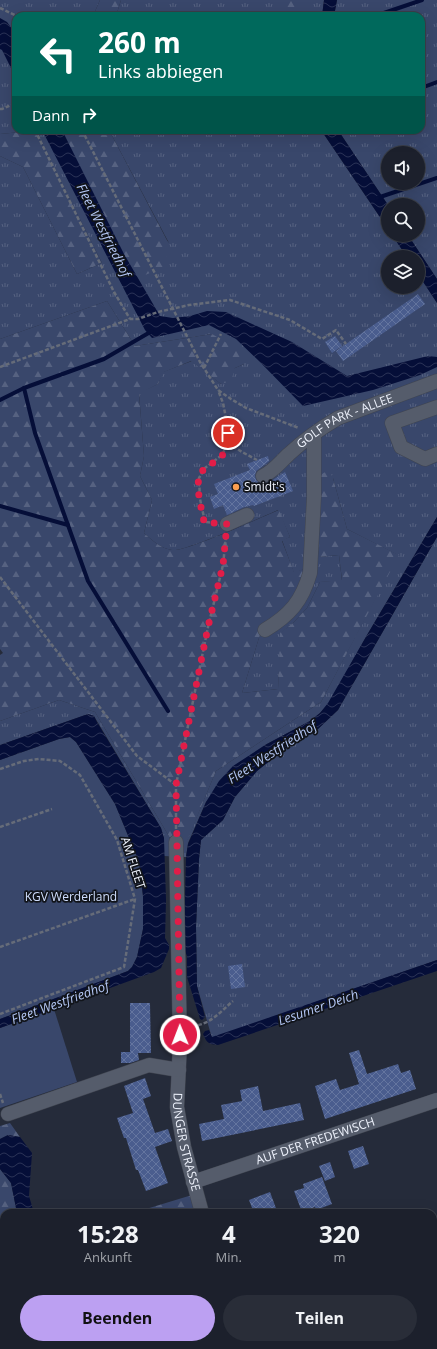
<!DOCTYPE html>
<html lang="de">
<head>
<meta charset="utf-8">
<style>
  :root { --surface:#1c202c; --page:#292d38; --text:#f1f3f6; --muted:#a0a3a9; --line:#3a3e48; --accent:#bca0f2 }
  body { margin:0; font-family:"Open Sans",sans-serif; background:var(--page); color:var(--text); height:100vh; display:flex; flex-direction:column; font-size:15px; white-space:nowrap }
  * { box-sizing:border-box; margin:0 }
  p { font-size:13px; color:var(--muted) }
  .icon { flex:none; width:22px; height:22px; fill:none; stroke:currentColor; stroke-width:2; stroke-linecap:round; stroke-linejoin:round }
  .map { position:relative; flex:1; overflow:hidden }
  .side { position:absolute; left:0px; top:1209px; width:437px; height:140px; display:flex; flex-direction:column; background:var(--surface); border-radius:12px 12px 0 0; box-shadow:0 4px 16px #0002,0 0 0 1px var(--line) }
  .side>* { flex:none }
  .banner { position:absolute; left:12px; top:12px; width:413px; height:122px; border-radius:12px; box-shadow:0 4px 16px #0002,0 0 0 1px var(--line); background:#00695c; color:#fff; overflow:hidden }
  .buttons { position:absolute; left:381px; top:146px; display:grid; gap:8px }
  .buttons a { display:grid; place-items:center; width:44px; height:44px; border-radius:50%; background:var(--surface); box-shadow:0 4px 16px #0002,0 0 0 1px var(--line); font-size:20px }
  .pin { position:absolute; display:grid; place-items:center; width:34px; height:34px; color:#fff; margin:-17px; border:2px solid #fff; border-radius:50%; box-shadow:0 1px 4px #0007 }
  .me { position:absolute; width:44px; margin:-22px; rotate:359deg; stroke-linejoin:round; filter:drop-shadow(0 0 3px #0008) }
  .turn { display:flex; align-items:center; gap:14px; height:84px; padding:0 20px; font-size:18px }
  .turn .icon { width:52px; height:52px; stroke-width:2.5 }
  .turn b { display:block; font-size:28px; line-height:34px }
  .then { display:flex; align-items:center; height:38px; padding:0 20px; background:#0003; gap:8px; font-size:15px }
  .eta { display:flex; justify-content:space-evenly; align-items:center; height:68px; text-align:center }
  .eta b { font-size:24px; font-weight:700; line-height:28px }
  .cta { display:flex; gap:8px; margin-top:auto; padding:8px 20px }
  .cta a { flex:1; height:46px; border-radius:24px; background:var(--accent); color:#111; font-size:16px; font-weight:700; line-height:46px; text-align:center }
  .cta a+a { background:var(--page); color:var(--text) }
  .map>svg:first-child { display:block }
  .grass { fill:url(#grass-tufts); fill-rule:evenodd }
  .forest { fill:url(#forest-firs) }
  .green { fill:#39476b }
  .water { fill:url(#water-waves) }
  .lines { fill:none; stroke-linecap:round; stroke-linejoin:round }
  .stream { stroke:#050e38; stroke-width:4 }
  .building { fill:url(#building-cross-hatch) }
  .minor-casing { stroke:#404550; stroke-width:15 }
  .path { stroke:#666c79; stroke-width:2.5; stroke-dasharray:4 2; stroke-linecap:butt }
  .minor { stroke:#555c6b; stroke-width:14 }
  .route { stroke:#e11d48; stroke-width:7; stroke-dasharray:0 12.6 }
  .poi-dot { fill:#fb9e50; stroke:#11141a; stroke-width:1.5 }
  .labels { text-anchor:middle; stroke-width:3.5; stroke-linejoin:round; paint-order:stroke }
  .street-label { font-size:12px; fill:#eef2fc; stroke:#11141a }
  .poi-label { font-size:12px; fill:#eef2fc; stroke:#11141a; text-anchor:start }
  .park-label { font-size:12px; fill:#d0defd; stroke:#11141a }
  .water-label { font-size:13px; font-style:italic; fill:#b3c6f4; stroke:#11141a }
</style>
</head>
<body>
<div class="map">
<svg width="437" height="1349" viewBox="0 0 437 1349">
  <defs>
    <pattern id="grass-tufts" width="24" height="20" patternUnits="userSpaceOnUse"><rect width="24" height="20" fill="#39476b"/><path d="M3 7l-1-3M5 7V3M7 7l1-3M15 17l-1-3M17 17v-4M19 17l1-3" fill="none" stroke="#566281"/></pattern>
    <pattern id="forest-firs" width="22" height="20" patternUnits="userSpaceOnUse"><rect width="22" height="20" fill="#39476b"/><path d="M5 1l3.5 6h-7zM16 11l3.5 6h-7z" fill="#566281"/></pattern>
    <pattern id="water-waves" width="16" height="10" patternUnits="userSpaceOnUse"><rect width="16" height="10" fill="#050e38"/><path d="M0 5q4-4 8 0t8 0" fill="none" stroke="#2a3256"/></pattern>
    <pattern id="building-cross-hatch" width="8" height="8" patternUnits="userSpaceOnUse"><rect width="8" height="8" fill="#4a5d8e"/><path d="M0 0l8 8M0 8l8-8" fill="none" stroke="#64759f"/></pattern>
  </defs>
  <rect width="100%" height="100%" fill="#252b3a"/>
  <g class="grass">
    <polygon points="0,0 100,0 93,16 16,16 16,110 14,111 16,116 16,130 21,130 21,132 0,134"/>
    <polygon points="121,0 276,0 276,16 116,16"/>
    <polygon points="301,0 324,0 322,16 301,16"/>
    <path d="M337 0H437V279L408 235H418V205H388L338 130H421V16H334ZM388 153H418V183H388Z"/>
    <path d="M35 130H59L169 243 109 130H321L388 229V235H392L407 257H388V287H418V274L437 303V517L367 635 329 703 320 713 310 721 265 745 206 802 188 843 186 857 164 856V838L161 828 94 716 88 714 0 745V721L59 700 95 712 170 838 187 840 216 771 321 702 398 555 347 529 333 478 319 557 339 555 342 581 320 582 307 608 293 623 281 633 278 689 242 693 262 628 304 569 294 573 282 540 290 537 278 510C262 517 184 552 172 550 160 548 153 541 144 533L152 500 140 476 144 456 139 393 158 384 163 372 192 361 221 384 235 368 244 364 212 334 135 346 107 301 0 339V156L23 167 77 274 102 263Z"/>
    <polygon points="437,537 437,960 212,1038 197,986 196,927 199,859 201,840 223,820 235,797 257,771 287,747 318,729 338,710"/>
  </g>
  <g class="forest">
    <polygon points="100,0 121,0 116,16 93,16"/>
    <rect x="276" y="0" width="25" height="16"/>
    <polygon points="21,130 35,130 102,263 77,274 23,167 0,156 0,134 21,132"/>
    <polygon points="59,130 109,130 169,244 164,267 131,281"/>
    <path d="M107 301 135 346 212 334 247 355 244 364 235 368 231 381 221 384 191 361 164 372 158 384 139 394 144 456 140 476 152 500 144 533C153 541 160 548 172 550 185 552 262 517 279 510L290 537 282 541 294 572 304 569 303 579 288 605 262 628 242 693 278 689 280 633 293 623 307 608 320 582 342 580 339 555 319 557 320 475 329 470 333 478 347 529 399 555 321 702 216 771 187 841 170 838 95 712 59 700 0 721V655L3 653 0 649V339Z"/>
    <polygon points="10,1123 20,1137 8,1135 0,1139 0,1126"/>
    <polygon points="0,1169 11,1183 17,1213 4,1213 4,1308 0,1309"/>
    <polygon points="192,1195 198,1213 133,1213"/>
    <polygon points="0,1340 4,1340 4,1345 25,1345 27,1349 0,1349"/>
    <polygon points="102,1345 237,1345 238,1349 103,1349"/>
  </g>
  <g class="green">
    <polygon points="70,737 76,742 115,804 139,862 143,896 143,929 137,957 132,967 128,971 0,1019 0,760 59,739"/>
    <polygon points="54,1009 77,1082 0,1108 0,1028"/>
  </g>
  <g class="water">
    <polygon points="324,0 337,0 334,16 322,16"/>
    <polygon points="0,18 7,22 16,34 16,78 2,50 0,49"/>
    <polygon points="42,130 62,130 124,254 160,316 173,318 190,316 207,311 226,312 292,342 347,376 428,356 437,357 437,367 420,375 373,390 303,406 259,361 236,339 209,325 152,338 145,330"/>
    <polygon points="321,130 338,130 388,205 388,229"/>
    <polygon points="392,235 408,235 437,279 437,303 418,274 418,257 407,257"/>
    <polygon points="437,517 437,537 338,710 318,729 287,747 257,771 235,797 223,820 201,840 199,859 196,927 197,986 205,1017 202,1020 200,1019 187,977 187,956 185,951 184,939 186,857 188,844 206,802 219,781 233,766 265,745 310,721 320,713 328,703 367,635"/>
    <polygon points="88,714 94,716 97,722 161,828 164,838 166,900 165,938 169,945 169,949 161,968 154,972 0,1028 0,1019 128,971 132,967 137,957 143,929 143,896 139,862 115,804 76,742 70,737 59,739 0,760 0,745"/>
    <path d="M437 960V971L218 1045C208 1044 207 1043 203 1034L205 1031 209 1030 212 1037Z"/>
    <polygon points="8,1135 20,1137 32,1153 29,1196 34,1213 17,1213 11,1183 0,1169 0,1139"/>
    <polygon points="4,1308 4,1340 0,1340 0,1309"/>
    <polygon points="25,1345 102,1345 103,1349 27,1349"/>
  </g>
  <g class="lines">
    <g class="stream">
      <polyline points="375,16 422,0"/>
      <polyline points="421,88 437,82"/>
      <polyline points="377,198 437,178"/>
      <polyline points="152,331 104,359 24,388 35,433 88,581 168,711"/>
      <polyline points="0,400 24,388"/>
      <polyline points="0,506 68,525"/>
    </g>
  </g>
  <g class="building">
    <polygon points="418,294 425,304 343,361 336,351"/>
    <polygon points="335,336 342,346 332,353 325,342"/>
    <polygon points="268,456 269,461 256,471 255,476 256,480 259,483 267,484 285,472 293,491 254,506 253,505 244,507 227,515 223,505 214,509 210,497 218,494 214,484 250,470 247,464"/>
    <polygon points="242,964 245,987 231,989 228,966"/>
    <polygon points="130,1003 150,1003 151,1053 138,1053 139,1060 130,1063 121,1063 121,1052 130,1052"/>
    <polygon points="359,1050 367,1074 398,1064 401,1073 410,1070 416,1089 325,1119 315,1086 336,1079 340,1090 359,1084 349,1053"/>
    <polygon points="145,1078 151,1096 143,1099 155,1133 168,1129 172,1141 155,1147 168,1183 146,1191 138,1170 136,1170 126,1138 124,1138 117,1118 133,1113 124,1086"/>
    <polygon points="258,1086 263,1111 300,1103 304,1120 202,1141 199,1124 224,1119 221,1105 242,1101 240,1090"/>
    <polygon points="363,1146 369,1164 354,1169 348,1151"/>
    <polygon points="330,1162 335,1177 325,1181 319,1166"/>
    <polygon points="322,1177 332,1204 316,1210 315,1207 302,1212 294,1191 304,1188 303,1184"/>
    <polygon points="270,1192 277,1211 271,1213 254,1213 249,1200"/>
  </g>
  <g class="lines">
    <defs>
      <g id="minor">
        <polyline points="437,407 392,423 401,447 425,459 437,454"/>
        <path id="s1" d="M263 476C274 471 281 461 289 454 304 440 321 428 338 418L437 381"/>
        <polyline points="227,524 247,515"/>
        <path d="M265 630C290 615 302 601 310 573L314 497V434"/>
        <path id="s2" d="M176 842 180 1043 177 1107 184 1147 202 1213"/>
        <polyline points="8,1114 149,1065 179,1070"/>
        <path id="s3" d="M193 1182 437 1100"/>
        <polyline points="433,1315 437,1310"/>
        <polyline points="239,1345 241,1349"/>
        <polyline points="400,1349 404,1345"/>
      </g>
    </defs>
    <use href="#minor" class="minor-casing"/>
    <g class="path">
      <polyline points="0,8 17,16"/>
      <polyline points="0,109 2,109 16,103"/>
      <polyline points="35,130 114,292 130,319"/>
      <polyline points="82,130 200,362 218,390 231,399 246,408 299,428"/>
      <polyline points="0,367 130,319 138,319 158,312 189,305 230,300 290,320 322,339 336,330 346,344"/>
      <polyline points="204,368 221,334"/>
      <polyline points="228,443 242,452 257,460"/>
      <polyline points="244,484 251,481"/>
      <polyline points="216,523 205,522 200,499 199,478 205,468 222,455 228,443 227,423 223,403 218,390"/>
      <polyline points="0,577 137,756 176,785"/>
      <polyline points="0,769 24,761 39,759 60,761 80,775 117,840 135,899 124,967 0,1014"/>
      <polyline points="0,827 52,809"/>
      <polyline points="176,829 176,785 208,627 223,565 226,536"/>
      <polyline points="0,947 135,899"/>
      <path d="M192 1026C210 1025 220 1012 233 1001"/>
      <polyline points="0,1094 3,1103"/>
    </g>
    <use href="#minor" class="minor"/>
  </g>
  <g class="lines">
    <path class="route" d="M180 1035 176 785 208 627 223 565 227 524 204 522C202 510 196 490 199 478 203 460 231 465 228 433"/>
  </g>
  <circle class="poi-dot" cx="236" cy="487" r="4"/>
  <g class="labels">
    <g class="street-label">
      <text dy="4" stroke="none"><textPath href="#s1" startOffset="100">GOLF PARK - ALLEE</textPath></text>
      <text transform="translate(133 863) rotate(72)" y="4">AM FLEET</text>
      <text dy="4" stroke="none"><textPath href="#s3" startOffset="129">AUF DER FREDEWISCH</textPath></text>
      <text dy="4" stroke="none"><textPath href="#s2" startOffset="301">DUNGER STRASSE</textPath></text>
    </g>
    <g class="poi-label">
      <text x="244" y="491">Smidt's</text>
    </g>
    <g class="park-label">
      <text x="71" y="901">KGV Werderland</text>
    </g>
    <g class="water-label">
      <text transform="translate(104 230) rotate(63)" y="5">Fleet Westfriedhof</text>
      <text transform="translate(272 752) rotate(-33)" y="5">Fleet Westfriedhof</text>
      <text transform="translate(60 1002) rotate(-20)" y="5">Fleet Westfriedhof</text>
      <text transform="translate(318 1007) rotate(-19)" y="5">Lesumer Deich</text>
    </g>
  </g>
</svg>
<div class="buttons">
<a><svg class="icon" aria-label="sound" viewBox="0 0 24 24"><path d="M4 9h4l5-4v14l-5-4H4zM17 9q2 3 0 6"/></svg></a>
<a><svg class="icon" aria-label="search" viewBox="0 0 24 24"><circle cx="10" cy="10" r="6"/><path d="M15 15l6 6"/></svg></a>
<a><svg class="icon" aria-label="layers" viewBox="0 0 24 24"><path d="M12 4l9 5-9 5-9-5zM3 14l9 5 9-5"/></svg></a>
</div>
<div class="pin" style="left:228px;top:433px;background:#d93025"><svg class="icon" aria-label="arrive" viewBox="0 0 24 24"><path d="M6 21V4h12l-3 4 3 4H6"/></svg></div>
<svg class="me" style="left:180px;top:1035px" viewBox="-20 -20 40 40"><circle r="17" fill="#e11d48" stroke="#fff" stroke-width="3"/><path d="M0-11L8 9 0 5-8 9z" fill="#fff"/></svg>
<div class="banner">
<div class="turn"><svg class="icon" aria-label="left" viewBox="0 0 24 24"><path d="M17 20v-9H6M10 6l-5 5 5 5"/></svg><div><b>260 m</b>Links abbiegen</div></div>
<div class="then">Dann<svg class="icon" aria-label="right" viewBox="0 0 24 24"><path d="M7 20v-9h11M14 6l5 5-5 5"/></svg></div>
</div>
<section class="side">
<div class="eta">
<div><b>15:28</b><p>Ankunft</p></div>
<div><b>4</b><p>Min.</p></div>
<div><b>320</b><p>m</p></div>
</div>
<div class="cta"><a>Beenden</a><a>Teilen</a></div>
</section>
</div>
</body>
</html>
